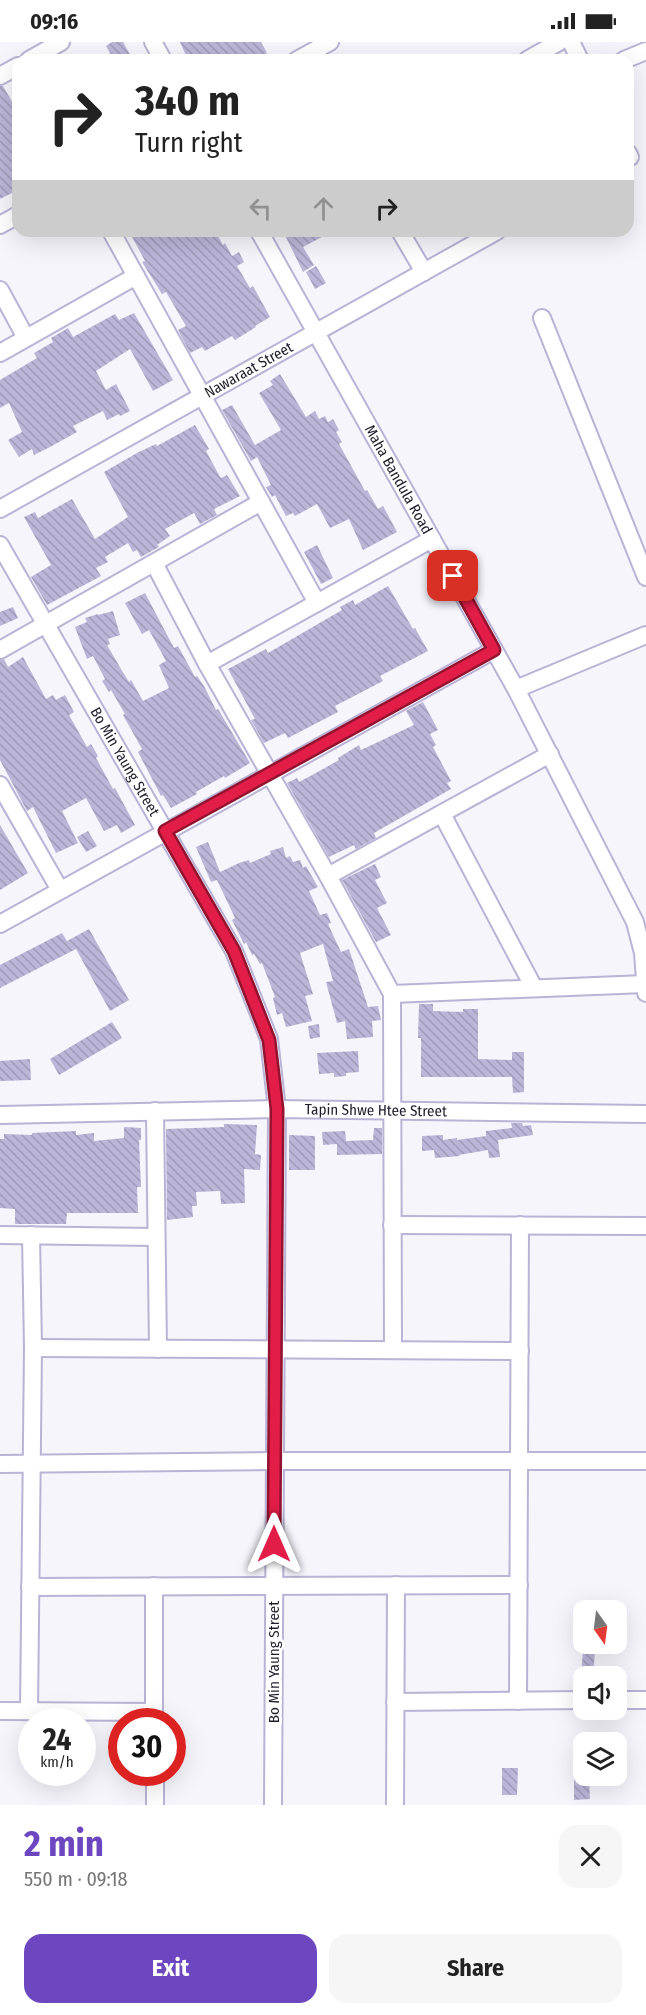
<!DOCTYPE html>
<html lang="en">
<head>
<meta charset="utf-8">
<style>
  :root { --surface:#fff; --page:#f6f6f6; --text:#222; --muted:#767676; --accent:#6c47bf }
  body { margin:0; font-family:"Fira Sans Condensed",sans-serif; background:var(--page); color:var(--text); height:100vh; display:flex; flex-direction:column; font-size:22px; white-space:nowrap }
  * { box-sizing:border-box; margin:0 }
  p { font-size:20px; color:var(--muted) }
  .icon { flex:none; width:33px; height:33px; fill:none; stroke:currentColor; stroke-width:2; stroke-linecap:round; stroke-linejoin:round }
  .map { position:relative; height:1763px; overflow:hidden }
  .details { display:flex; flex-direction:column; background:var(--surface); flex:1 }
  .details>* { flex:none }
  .guide { position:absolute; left:12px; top:12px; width:622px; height:183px; border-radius:18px; box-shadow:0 6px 24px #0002; background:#fff; color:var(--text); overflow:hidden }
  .needle { width:39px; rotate:166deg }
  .buttons { position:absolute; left:573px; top:1558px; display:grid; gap:12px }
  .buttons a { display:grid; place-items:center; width:54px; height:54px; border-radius:12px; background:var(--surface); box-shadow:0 6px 24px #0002; font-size:30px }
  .speed { position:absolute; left:18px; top:1666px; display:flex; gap:12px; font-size:30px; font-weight:700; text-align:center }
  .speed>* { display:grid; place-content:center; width:78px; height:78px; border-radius:50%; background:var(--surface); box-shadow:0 6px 24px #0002; line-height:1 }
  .speed small { font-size:15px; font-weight:400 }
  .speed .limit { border:9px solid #d22; background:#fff; color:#111 }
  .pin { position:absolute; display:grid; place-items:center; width:51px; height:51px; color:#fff; margin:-26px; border-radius:12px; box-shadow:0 3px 9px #0006 }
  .me { position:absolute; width:66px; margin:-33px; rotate:0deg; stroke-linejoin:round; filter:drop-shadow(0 0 4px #0008) }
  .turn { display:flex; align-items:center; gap:21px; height:126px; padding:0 24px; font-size:27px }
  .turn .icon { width:78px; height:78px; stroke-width:2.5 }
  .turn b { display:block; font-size:42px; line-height:51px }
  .lanes { display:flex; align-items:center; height:57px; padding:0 24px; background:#0003; justify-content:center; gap:30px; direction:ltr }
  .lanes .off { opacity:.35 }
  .round { display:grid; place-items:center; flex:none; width:63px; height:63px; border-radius:18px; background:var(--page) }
  .head { display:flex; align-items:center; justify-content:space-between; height:102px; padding:0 24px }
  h1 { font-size:36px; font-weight:700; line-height:45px; color:var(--accent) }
  .action { display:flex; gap:12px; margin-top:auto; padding:12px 24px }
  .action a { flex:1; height:69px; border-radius:18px; background:var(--accent); color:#fff; font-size:24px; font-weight:700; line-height:69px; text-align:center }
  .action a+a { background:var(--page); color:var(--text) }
  .status { display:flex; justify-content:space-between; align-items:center; height:42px; padding:0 30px; background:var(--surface); direction:ltr }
  .status svg { height:16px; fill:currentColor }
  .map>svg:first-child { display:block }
  .building { fill:url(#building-back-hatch) }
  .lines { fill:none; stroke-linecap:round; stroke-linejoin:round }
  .minor-casing { stroke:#b9b3d5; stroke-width:20 }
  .minor { stroke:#fff; stroke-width:16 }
  .route-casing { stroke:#92132f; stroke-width:15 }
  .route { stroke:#e11d48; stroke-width:10 }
  .labels { text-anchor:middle; stroke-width:6; stroke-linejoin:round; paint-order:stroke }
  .street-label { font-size:15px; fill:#1e1c29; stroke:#fff }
</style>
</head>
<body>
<div class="status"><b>09:16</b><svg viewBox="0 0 49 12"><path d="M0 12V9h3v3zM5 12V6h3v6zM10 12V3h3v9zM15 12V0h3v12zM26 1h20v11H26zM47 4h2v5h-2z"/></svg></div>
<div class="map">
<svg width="646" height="1763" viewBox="0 0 646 1763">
  <defs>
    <pattern id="building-back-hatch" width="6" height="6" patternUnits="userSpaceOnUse" patternTransform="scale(1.5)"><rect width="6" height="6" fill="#bbb5d8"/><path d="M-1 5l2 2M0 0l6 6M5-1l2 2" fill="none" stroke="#a09bb9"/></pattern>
  </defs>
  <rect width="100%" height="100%" fill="#f6f5fc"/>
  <g class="building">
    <polygon points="112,0 123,0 133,18 114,18 106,4"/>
    <polygon points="180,0 261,0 267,11 253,18 188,18"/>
    <polygon points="0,44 3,44 18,70 18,148 0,157"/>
    <polygon points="129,189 215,189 223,203 225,201 232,214 239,210 244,220 237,224 250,246 253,244 270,275 255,284 256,285 235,298 232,294 205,309 202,305 190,311 178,288 186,284 166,250 162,252 142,220 145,219"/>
    <polygon points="283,189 333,189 303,205 314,223 303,230"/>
    <polygon points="316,224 326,241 315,247 306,230"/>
    <polygon points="134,271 173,338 153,349 130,307 96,329 106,348 116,342 130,369 120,374 119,372 107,378 103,369 73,384 77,390 50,405 34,413 32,407 19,415 8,398 22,390 9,361 0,366 0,338 37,316 34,311 53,300 51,296 68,286 73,295 115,272 119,278"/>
    <polygon points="280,332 306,375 315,369 319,377 325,374 328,380 333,377 339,388 336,390 342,400 339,402 365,449 367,448 378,467 383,464 397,490 363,508 349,477 330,486 317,462 295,474 293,471 286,474 275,453 272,455 266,445 271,443 257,415 251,419 222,368 232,363 255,403 281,388 259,351 273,343 270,339"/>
    <polygon points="195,383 209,407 206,409 219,433 221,436 227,433 240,454 214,467 217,473 200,482 194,471 165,487 170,494 157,503 159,505 141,515 137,508 133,510 128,501 105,515 108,520 96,526 101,534 47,563 31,535 51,523 24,475 35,470 38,476 72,457 95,497 128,475 104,430 137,411 156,402 157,404"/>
    <polygon points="317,503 333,536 321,542 304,510"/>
    <polygon points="388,544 413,587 415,586 428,609 380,634 383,639 335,664 338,670 288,696 285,691 264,701 251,678 255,677 228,627 266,607 268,611 342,568 340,565 353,558 355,563"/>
    <polygon points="145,551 174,606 178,604 195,635 197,634 204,644 216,668 218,667 250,721 225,736 224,734 196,750 197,752 171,766 163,753 161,754 138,710 142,707 123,673 125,672 111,648 109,650 102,639 105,637 93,614 87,617 75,585 87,580 85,576 98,572 98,573 113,569 120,593 108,597 110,602 107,603 121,627 129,640 131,638 143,659 169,646 159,623 166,619 149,588 142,592 125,561"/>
    <polygon points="13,565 18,576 0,584 0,570"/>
    <polygon points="23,615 46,657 53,653 56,658 65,653 74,670 69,673 87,705 91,702 98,714 96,716 113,747 115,746 135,783 121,791 117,783 104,789 86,756 62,769 78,801 56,811 33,765 27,769 0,718 0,618 4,617 8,625"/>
    <polygon points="423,660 438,688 430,692 436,703 433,705 451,739 447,741 451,747 374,791 376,796 356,807 354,803 329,815 287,741 297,736 299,740 314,732 339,718 338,716 359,703 361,708 414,683 406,669"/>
    <polygon points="0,783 28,831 0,848"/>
    <polygon points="88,789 97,804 86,810 77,795"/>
    <polygon points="208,800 220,830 239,821 249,818 250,821 271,812 270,809 283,805 286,816 290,814 293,820 300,818 303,826 306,824 318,845 309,849 320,873 327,871 331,881 328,882 341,910 349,907 368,965 378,964 381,978 372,979 373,995 347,997 345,979 337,981 326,940 333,939 323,902 300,911 313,952 305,954 312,979 286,985 282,971 277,973 273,956 275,955 262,921 260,922 254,912 252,913 246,900 244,902 232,878 235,876 217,838 211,840 196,805"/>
    <polygon points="375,822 381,835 375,838 387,861 377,866 391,893 376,900 342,838"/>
    <polygon points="89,887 129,958 110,969 76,907 0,946 0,923 62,891 67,899"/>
    <polygon points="419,962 433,962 433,969 463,970 463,967 478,967 478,1017 512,1018 512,1010 524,1010 524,1050 513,1051 512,1035 421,1035 421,996 418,996"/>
    <polygon points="112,980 122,996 59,1033 50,1017"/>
    <polygon points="319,982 320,995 310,997 308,984"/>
    <polygon points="358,1009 359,1030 346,1031 346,1034 334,1035 334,1031 319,1032 317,1011"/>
    <polygon points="30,1017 31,1038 0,1039 0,1019"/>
    <polygon points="511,1081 522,1081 523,1084 531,1083 533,1093 498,1098 500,1115 489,1116 488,1108 459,1113 460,1114 435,1116 434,1108 422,1109 422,1094 443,1093 443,1098 457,1096 457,1098 486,1094 486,1089 512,1086"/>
    <polygon points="224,1082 257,1083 255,1112 261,1113 260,1128 244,1127 245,1161 221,1162 220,1149 196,1150 197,1164 192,1164 193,1175 167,1178 166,1087 224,1085"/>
    <polygon points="124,1085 141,1086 141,1098 139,1098 141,1145 137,1145 138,1171 67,1171 66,1182 15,1182 15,1167 0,1166 0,1097 4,1097 4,1092 32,1093 32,1091 76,1089 76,1093 94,1091 94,1099 124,1096"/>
    <polygon points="374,1086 382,1086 382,1112 337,1113 337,1102 323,1103 322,1090 345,1089 346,1099 373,1098"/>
    <polygon points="289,1093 315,1094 315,1128 289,1128"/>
    <polygon points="583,1608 595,1609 593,1635 581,1635"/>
    <polygon points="502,1726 518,1726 517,1753 502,1753"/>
    <polygon points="574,1734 589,1734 590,1757 574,1758"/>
  </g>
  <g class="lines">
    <defs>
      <g id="minor">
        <polyline points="153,0 163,18"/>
        <polyline points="571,0 580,18"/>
        <polyline points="29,18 61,0"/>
        <polyline points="297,18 330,0"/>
        <polyline points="527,18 559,0"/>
        <polyline points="624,18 646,9"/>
        <polyline points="0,34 18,24"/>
        <polyline points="628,111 630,115 628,116"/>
        <polyline points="0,183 18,173"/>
        <polyline points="111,189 317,561"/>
        <path id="s1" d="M259 189 516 647 635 880 643 911 646 951"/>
        <polyline points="400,189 424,230"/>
        <polyline points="0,248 26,296"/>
        <polyline points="542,276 646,535"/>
        <polyline points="0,311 136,234"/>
        <path id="s2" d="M0 467 497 189"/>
        <path id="s3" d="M0 503 234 909 269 997 277 1067 273 1763"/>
        <polyline points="154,521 207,622 328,834 392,952 393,1308"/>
        <polyline points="0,608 261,460"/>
        <polyline points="207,622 432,497"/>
        <polyline points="516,647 646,593"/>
        <polyline points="0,743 60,848"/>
        <polyline points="442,772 534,946"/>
        <polyline points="328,834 550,712"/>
        <polyline points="0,882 494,608"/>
        <polyline points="392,952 645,942"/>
        <polyline points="155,1069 158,1307"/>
        <path id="s4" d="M0 1073 277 1067 646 1072"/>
        <polyline points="392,1183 646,1184"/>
        <polyline points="0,1193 156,1195"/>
        <polyline points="33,1306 520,1309"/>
        <polyline points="0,1422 275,1419 646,1419"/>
        <polyline points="154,1544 154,1679"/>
        <polyline points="30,1545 519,1543"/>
        <polyline points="616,1658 646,1658"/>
        <polyline points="518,1659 520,1183"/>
        <polyline points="395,1660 584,1658"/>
        <polyline points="0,1669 154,1670"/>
        <polyline points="29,1669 33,1306 31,1193"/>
        <polyline points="155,1731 155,1763"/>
        <polyline points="395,1763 396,1543"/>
      </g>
    </defs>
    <use href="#minor" class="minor-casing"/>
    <use href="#minor" class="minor"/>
  </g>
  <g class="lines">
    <defs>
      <polyline id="route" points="274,1502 277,1067 269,998 234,909 165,789 494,608 453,534"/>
    </defs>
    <use href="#route" class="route-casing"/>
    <use href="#route" class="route"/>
  </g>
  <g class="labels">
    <g class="street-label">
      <text dy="5" stroke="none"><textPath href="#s2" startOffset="285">Nawaraat Street</textPath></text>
      <text dy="5" stroke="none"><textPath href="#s1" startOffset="285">Maha Bandula Road</textPath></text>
      <text dy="5" stroke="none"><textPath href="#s3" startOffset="250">Bo Min Yaung Street</textPath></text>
      <text dy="5" stroke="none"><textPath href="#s4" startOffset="376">Tapin Shwe Htee Street</textPath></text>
      <text transform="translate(274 1620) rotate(-90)" y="5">Bo Min Yaung Street</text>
    </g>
  </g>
</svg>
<div class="buttons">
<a><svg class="needle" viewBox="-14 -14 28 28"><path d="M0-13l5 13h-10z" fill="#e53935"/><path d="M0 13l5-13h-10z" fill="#767676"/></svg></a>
<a><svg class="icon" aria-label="sound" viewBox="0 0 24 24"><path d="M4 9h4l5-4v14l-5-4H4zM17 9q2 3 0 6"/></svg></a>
<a><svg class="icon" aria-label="layers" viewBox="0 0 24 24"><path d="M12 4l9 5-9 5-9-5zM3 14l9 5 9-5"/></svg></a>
</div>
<div class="speed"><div>24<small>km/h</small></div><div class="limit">30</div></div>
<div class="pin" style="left:453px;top:534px;background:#d93025"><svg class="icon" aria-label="arrive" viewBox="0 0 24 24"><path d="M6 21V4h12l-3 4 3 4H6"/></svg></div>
<svg class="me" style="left:274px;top:1502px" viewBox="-20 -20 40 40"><path d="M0-17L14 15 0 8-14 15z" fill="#e11d48" stroke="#fff" stroke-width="4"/></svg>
<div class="guide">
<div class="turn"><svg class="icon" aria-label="right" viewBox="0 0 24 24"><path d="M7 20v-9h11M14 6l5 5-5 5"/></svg><div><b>340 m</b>Turn right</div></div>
<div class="lanes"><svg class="icon off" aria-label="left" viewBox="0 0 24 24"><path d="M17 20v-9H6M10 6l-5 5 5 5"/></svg><svg class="icon off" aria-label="ahead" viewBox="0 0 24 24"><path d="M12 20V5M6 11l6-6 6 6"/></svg><svg class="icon" aria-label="right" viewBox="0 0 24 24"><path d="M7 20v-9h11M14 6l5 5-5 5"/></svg></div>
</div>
</div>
<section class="details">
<div class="head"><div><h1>2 min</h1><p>550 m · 09:18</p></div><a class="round"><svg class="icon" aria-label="close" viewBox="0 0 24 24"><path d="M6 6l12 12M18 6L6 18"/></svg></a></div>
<div class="action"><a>Exit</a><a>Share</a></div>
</section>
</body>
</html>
